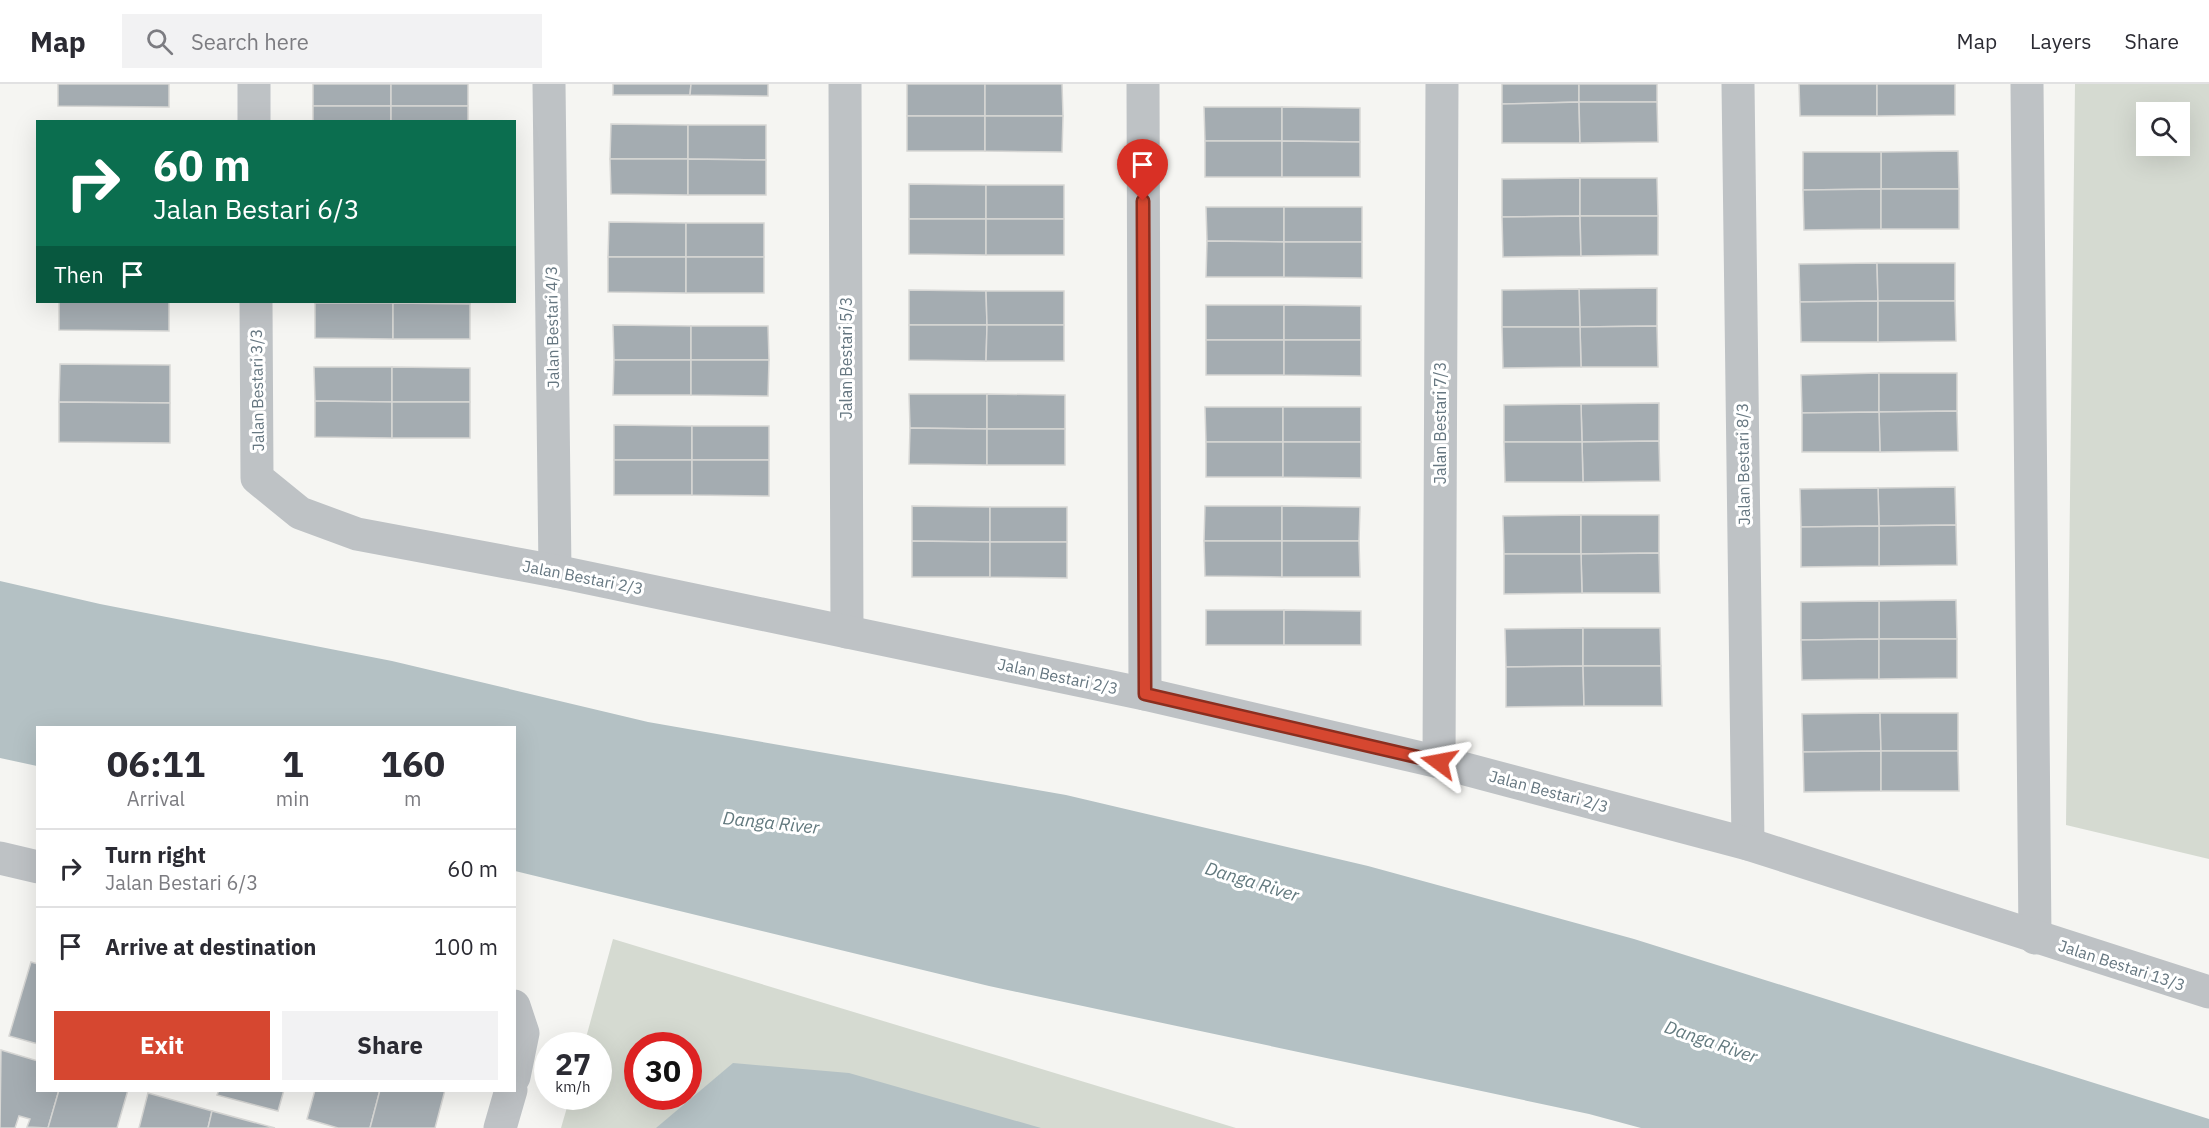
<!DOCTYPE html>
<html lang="en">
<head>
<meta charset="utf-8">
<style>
  :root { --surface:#fff; --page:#f2f2f3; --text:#2b2b33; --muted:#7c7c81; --line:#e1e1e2; --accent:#d64730 }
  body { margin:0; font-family:"IBM Plex Sans",sans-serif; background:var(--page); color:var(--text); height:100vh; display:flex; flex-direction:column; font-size:22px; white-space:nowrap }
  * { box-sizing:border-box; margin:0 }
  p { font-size:20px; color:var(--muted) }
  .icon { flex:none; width:33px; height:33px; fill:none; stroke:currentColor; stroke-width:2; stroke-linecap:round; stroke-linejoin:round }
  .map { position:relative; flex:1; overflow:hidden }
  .panel { position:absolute; left:36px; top:642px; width:480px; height:366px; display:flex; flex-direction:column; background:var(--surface); border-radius:0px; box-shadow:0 6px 24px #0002 }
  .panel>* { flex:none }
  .guide { position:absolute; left:36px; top:36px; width:480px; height:183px; border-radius:0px; box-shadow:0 6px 24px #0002; background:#0b6e4f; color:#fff; overflow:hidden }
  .buttons { position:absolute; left:2136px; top:18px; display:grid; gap:12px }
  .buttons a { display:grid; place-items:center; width:54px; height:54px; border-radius:0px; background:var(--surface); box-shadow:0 6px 24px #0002; font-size:30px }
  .speed { position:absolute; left:534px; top:948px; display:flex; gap:12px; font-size:30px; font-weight:700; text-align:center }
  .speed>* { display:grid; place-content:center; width:78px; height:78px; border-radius:50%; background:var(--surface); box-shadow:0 6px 24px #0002; line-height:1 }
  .speed small { font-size:15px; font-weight:400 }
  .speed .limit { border:9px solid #d22; background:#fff; color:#111 }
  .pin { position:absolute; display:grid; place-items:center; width:51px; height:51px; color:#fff; margin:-62px -26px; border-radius:50% 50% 50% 0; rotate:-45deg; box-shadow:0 0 6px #0007 }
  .pin .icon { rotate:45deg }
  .me { position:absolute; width:66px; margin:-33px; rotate:283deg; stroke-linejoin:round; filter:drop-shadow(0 0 4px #0008) }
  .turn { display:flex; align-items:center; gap:21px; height:126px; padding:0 18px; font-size:27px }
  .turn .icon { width:78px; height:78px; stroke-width:2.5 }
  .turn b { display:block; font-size:42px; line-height:51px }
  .then { display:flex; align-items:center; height:57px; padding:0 18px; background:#0003; gap:12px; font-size:22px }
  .eta { display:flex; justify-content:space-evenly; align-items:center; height:102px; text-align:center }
  .eta b { font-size:36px; font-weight:700; line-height:42px }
  .cta { display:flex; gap:12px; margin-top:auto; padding:12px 18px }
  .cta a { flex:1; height:69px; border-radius:0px; background:var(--accent); color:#fff; font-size:24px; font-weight:700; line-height:69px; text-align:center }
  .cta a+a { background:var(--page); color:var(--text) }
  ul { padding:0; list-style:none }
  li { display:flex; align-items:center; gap:18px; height:78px; padding:0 18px; border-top:2px solid var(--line) }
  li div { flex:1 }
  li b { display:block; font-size:22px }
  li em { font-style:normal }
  header { display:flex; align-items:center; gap:36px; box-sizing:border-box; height:84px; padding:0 30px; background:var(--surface); border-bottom:2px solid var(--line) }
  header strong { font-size:28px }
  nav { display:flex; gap:33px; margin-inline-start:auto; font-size:21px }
  .search { width:420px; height:54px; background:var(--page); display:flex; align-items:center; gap:15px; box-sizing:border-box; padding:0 21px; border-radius:0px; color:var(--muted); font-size:22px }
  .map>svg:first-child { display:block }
  .green { fill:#d5dad1; fill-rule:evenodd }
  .water { fill:#b4c1c4 }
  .building { fill:#a4acb1; stroke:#d6d6d4; stroke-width:1.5 }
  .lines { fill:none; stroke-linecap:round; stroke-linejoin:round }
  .street { stroke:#bec2c5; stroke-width:33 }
  .route-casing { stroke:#8b2e1f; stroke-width:15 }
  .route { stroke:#d64730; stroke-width:10 }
  .labels { text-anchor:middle; stroke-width:6; stroke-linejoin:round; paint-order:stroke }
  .street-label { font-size:16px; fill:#667781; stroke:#fff }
  .water-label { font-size:18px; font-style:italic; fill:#62797e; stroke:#fff }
</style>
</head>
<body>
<header>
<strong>Map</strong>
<div class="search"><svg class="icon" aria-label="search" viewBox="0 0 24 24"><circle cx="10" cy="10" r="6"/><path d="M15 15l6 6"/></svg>Search here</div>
<nav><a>Map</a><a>Layers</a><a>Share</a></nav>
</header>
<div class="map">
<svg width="2209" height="1044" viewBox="0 0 2209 1044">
  <rect width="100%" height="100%" fill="#f5f5f2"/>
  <g class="green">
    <path d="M2075 0H2209V775L2066 741ZM2146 28H2180V62H2146Z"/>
    <path d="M613 855 1236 1044H561L570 1013 598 1012V962L584 961ZM638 962H688V1012H638Z"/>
  </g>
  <g class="water">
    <polygon points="0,497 100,520 392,577 648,638 1066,711 1368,782 1634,855 2209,1035 2209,1044 1641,1044 1589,1030 989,902 515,787 514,644 38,644 37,682 0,674"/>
    <polygon points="733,979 849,989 1041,1044 656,1044"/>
  </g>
  <g class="building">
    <polygon points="58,0 169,0 169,23 58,22"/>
    <rect x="313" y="0" width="78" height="22"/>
    <rect x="391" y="0" width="77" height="22"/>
    <polygon points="613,0 691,0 690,11 613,11"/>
    <polygon points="691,0 768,0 768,12 690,11"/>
    <rect x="907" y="0" width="78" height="32"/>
    <polygon points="985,0 1062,0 1063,32 985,32"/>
    <polygon points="1502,0 1579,0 1579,18 1502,20"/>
    <rect x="1579" y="0" width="78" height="18"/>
    <polygon points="1799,0 1877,0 1877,32 1800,32"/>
    <polygon points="1877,0 1955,0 1955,31 1877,32"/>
    <polygon points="1579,18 1580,59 1502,59 1502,20"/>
    <polygon points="1579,18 1657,18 1658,58 1580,59"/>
    <rect x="313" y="22" width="78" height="16"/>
    <rect x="391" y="22" width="77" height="16"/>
    <polygon points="1204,23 1282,23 1282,57 1205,57"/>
    <polygon points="1282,23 1360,24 1360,58 1282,57"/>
    <rect x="907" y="32" width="78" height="35"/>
    <polygon points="985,32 1063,32 1062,68 985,67"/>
    <polygon points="611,40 688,41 688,75 610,75"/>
    <polygon points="688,41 766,41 766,76 688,75"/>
    <rect x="1205" y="57" width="77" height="36"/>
    <polygon points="1282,57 1360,58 1360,93 1282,93"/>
    <polygon points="1958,67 1959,105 1881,105 1881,68"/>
    <polygon points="1803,68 1881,68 1881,105 1803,106"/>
    <polygon points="610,75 688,75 688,111 611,110"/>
    <polygon points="688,75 766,76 766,111 688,111"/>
    <polygon points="1580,94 1580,132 1502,133 1502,95"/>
    <polygon points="1580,94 1657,94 1658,132 1580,132"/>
    <polygon points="909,100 986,101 986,135 909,135"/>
    <rect x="986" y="101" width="78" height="34"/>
    <polygon points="1881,105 1881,145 1804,146 1803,106"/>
    <rect x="1881" y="105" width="78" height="40"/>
    <polygon points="1206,123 1284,123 1284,158 1207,157"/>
    <rect x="1284" y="123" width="78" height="35"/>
    <polygon points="1580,132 1581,172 1503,173 1502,133"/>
    <polygon points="1580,132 1658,132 1658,171 1581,172"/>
    <polygon points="909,135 986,135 986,171 909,170"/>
    <rect x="986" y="135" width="78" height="36"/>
    <polygon points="609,138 686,139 686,173 608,173"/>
    <rect x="686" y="139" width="78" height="34"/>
    <polygon points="1207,157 1284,158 1284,193 1206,193"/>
    <polygon points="1284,158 1362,158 1362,194 1284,193"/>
    <polygon points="608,173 686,173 686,209 608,208"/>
    <rect x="686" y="173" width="78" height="36"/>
    <polygon points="1877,179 1878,217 1800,218 1799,180"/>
    <polygon points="1877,179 1955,179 1955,217 1878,217"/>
    <polygon points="1657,204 1657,242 1580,243 1579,205"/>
    <polygon points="1579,205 1580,243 1502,243 1502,206"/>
    <polygon points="909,206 986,207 987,241 909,241"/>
    <polygon points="986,207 1064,207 1064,241 987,241"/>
    <polygon points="1878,217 1878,258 1801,258 1800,218"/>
    <polygon points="1878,217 1955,217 1956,257 1878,258"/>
    <polygon points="59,218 169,218 169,247 59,246"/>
    <rect x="315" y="218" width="78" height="1"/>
    <polygon points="393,218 470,218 470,220 393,219"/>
    <polygon points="315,219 393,219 393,255 315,254"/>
    <polygon points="393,219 470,220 470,255 393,255"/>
    <rect x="1206" y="221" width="78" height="35"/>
    <polygon points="1284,221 1361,222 1361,256 1284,256"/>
    <polygon points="613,241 691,242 691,276 614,276"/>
    <polygon points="909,241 987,241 986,277 909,276"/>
    <polygon points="987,241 1064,241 1064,277 986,277"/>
    <polygon points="691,242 768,242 769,276 691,276"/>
    <polygon points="1657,242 1658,283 1581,283 1580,243"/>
    <polygon points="1502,243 1580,243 1581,283 1503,284"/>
    <rect x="1206" y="256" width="78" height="35"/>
    <polygon points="1284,256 1361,256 1361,292 1284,291"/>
    <polygon points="614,276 691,276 691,311 613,311"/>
    <polygon points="691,276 769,276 768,312 691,311"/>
    <polygon points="60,280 170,281 170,319 59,318"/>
    <polygon points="314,283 392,283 392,318 315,317"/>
    <polygon points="392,283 470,284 470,318 392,318"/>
    <polygon points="1879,289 1879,328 1802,329 1801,291"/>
    <polygon points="1879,289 1957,289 1957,327 1879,328"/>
    <polygon points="909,310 987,310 987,345 910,344"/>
    <polygon points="987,310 1065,311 1065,345 987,345"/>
    <polygon points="315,317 392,318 392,354 315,353"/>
    <polygon points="59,318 170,319 170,359 59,358"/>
    <rect x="392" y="318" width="78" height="36"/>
    <polygon points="1659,319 1659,357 1582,358 1581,320"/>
    <polygon points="1581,320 1582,358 1504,358 1504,321"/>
    <polygon points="1205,323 1283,323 1283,358 1206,358"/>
    <rect x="1283" y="323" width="78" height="35"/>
    <polygon points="1957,327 1958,367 1880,368 1879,328"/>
    <polygon points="1879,328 1880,368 1802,368 1802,329"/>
    <polygon points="614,341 692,342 692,376 614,376"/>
    <rect x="692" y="342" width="77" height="34"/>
    <polygon points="910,344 987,345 987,381 909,380"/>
    <rect x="987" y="345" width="78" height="36"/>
    <polygon points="1659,357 1660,397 1583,398 1582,358"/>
    <rect x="1206" y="358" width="77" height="35"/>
    <polygon points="1283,358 1361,358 1361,394 1283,393"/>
    <polygon points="1504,358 1582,358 1583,398 1505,398"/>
    <rect x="614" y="376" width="78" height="35"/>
    <polygon points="692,376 769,376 769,412 692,411"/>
    <polygon points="1955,403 1956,441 1879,442 1878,404"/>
    <polygon points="1878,404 1879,442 1801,443 1800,405"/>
    <polygon points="912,422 990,423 990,458 912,457"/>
    <polygon points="1205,422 1282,422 1282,457 1204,457"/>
    <polygon points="1282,422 1360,423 1359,457 1282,457"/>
    <rect x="990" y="423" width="77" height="35"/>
    <polygon points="1581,431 1581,470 1504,470 1503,432"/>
    <polygon points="1581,431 1659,431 1659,469 1581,470"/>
    <polygon points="1956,441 1957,481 1879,482 1879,442"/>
    <polygon points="1879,442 1879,482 1801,483 1801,443"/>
    <polygon points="912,457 990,458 990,493 912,493"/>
    <polygon points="1204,457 1282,457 1282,493 1205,492"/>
    <polygon points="1282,457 1359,457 1360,493 1282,493"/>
    <polygon points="990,458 1067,458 1067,494 990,493"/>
    <polygon points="1659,469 1660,509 1582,509 1581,470"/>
    <polygon points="1504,470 1581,470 1582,509 1504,510"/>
    <polygon points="1956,516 1957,555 1879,555 1879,517"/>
    <polygon points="1879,517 1879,555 1801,556 1801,518"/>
    <rect x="1206" y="526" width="78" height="35"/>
    <polygon points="1284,526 1361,527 1361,561 1284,561"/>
    <polygon points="1583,544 1583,582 1506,583 1505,545"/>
    <polygon points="1583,544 1660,544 1661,582 1583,582"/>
    <polygon points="1879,555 1879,595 1802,596 1801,556"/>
    <polygon points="1879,555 1957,555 1957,594 1879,595"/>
    <polygon points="1583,582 1584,622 1506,623 1506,583"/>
    <polygon points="1583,582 1661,582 1662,622 1584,622"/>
    <polygon points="1880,629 1881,667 1803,668 1802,630"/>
    <polygon points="1880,629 1958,629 1958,667 1881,667"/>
    <polygon points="1881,667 1881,707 1804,708 1803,668"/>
    <polygon points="1881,667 1958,667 1959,707 1881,707"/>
    <polygon points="31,878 38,880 38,960 9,952"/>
    <polygon points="1,966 38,977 38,1006 59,1006 48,1044 27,1043 30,1035 19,1032 15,1044 0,1044"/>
    <polygon points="59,1006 128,1006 117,1044 48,1044"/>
    <polygon points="219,1006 284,1006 278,1027 217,1011"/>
    <polygon points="315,1006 380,1006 370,1044 338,1044 307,1035"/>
    <polygon points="380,1006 445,1006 435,1044 370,1044"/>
    <polygon points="148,1009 212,1027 208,1044 139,1044"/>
    <polygon points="212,1027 275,1044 208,1044"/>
  </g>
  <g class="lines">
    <g class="street">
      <polyline points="254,0 254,38"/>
      <polyline points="549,0 555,487"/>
      <polyline points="845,0 847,548"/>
      <polyline points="1143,0 1145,610"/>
      <polyline points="1738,0 1748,760"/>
      <polyline points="2027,0 2035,854"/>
      <polyline points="256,218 257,394 300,429 357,450 555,487 1145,610 1439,678 1748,760 2209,908"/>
      <polyline points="1439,678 1442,0"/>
      <polyline points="0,774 38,783"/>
      <polyline points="514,922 523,949 514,993"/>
      <polyline points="500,1044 511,1006"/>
    </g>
  </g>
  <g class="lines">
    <defs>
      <polyline id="route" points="1143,117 1145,610 1439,678"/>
    </defs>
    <use href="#route" class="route-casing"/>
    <use href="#route" class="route"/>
  </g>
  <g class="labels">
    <g class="street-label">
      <text transform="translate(552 243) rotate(-91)" y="6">Jalan Bestari 4/3</text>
      <text transform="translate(846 274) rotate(-90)" y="6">Jalan Bestari 5/3</text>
      <text transform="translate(257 306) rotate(-91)" y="6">Jalan Bestari 3/3</text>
      <text transform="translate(1440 339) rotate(-90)" y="6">Jalan Bestari 7/3</text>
      <text transform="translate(1743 380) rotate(-91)" y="6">Jalan Bestari 8/3</text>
      <text transform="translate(583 493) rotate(11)" y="6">Jalan Bestari 2/3</text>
      <text transform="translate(1058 592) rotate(12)" y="6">Jalan Bestari 2/3</text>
      <text transform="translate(1549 707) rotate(15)" y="6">Jalan Bestari 2/3</text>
      <text transform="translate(2122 881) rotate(18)" y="6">Jalan Bestari 13/3</text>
    </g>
    <g class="water-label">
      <text transform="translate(771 739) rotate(6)" y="6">Danga River</text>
      <text transform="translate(1252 798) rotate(17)" y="6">Danga River</text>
      <text transform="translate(1711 958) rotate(19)" y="6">Danga River</text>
    </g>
  </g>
</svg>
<div class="buttons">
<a><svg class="icon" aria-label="search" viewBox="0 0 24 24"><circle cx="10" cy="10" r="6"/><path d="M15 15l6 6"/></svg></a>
</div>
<div class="speed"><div>27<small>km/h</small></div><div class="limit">30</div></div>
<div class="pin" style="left:1143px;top:117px;background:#d93025"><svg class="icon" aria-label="arrive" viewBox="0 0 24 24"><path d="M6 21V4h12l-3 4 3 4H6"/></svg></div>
<svg class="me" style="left:1439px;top:678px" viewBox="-20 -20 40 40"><path d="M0-17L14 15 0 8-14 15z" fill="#d64730" stroke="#fff" stroke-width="4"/></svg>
<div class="guide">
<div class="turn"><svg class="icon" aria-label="right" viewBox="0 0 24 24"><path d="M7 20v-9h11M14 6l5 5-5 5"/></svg><div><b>60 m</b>Jalan Bestari 6/3</div></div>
<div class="then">Then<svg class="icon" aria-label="arrive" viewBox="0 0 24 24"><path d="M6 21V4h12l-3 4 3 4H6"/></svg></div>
</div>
<section class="panel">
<div class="eta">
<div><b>06:11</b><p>Arrival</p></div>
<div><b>1</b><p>min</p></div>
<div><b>160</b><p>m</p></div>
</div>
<ul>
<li><svg class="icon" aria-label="right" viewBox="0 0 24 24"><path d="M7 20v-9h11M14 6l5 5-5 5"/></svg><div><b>Turn right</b><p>Jalan Bestari 6/3</p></div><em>60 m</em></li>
<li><svg class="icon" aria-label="arrive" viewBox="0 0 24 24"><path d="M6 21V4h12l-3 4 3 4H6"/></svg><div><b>Arrive at destination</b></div><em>100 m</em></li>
</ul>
<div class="cta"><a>Exit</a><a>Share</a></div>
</section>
</div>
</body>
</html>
